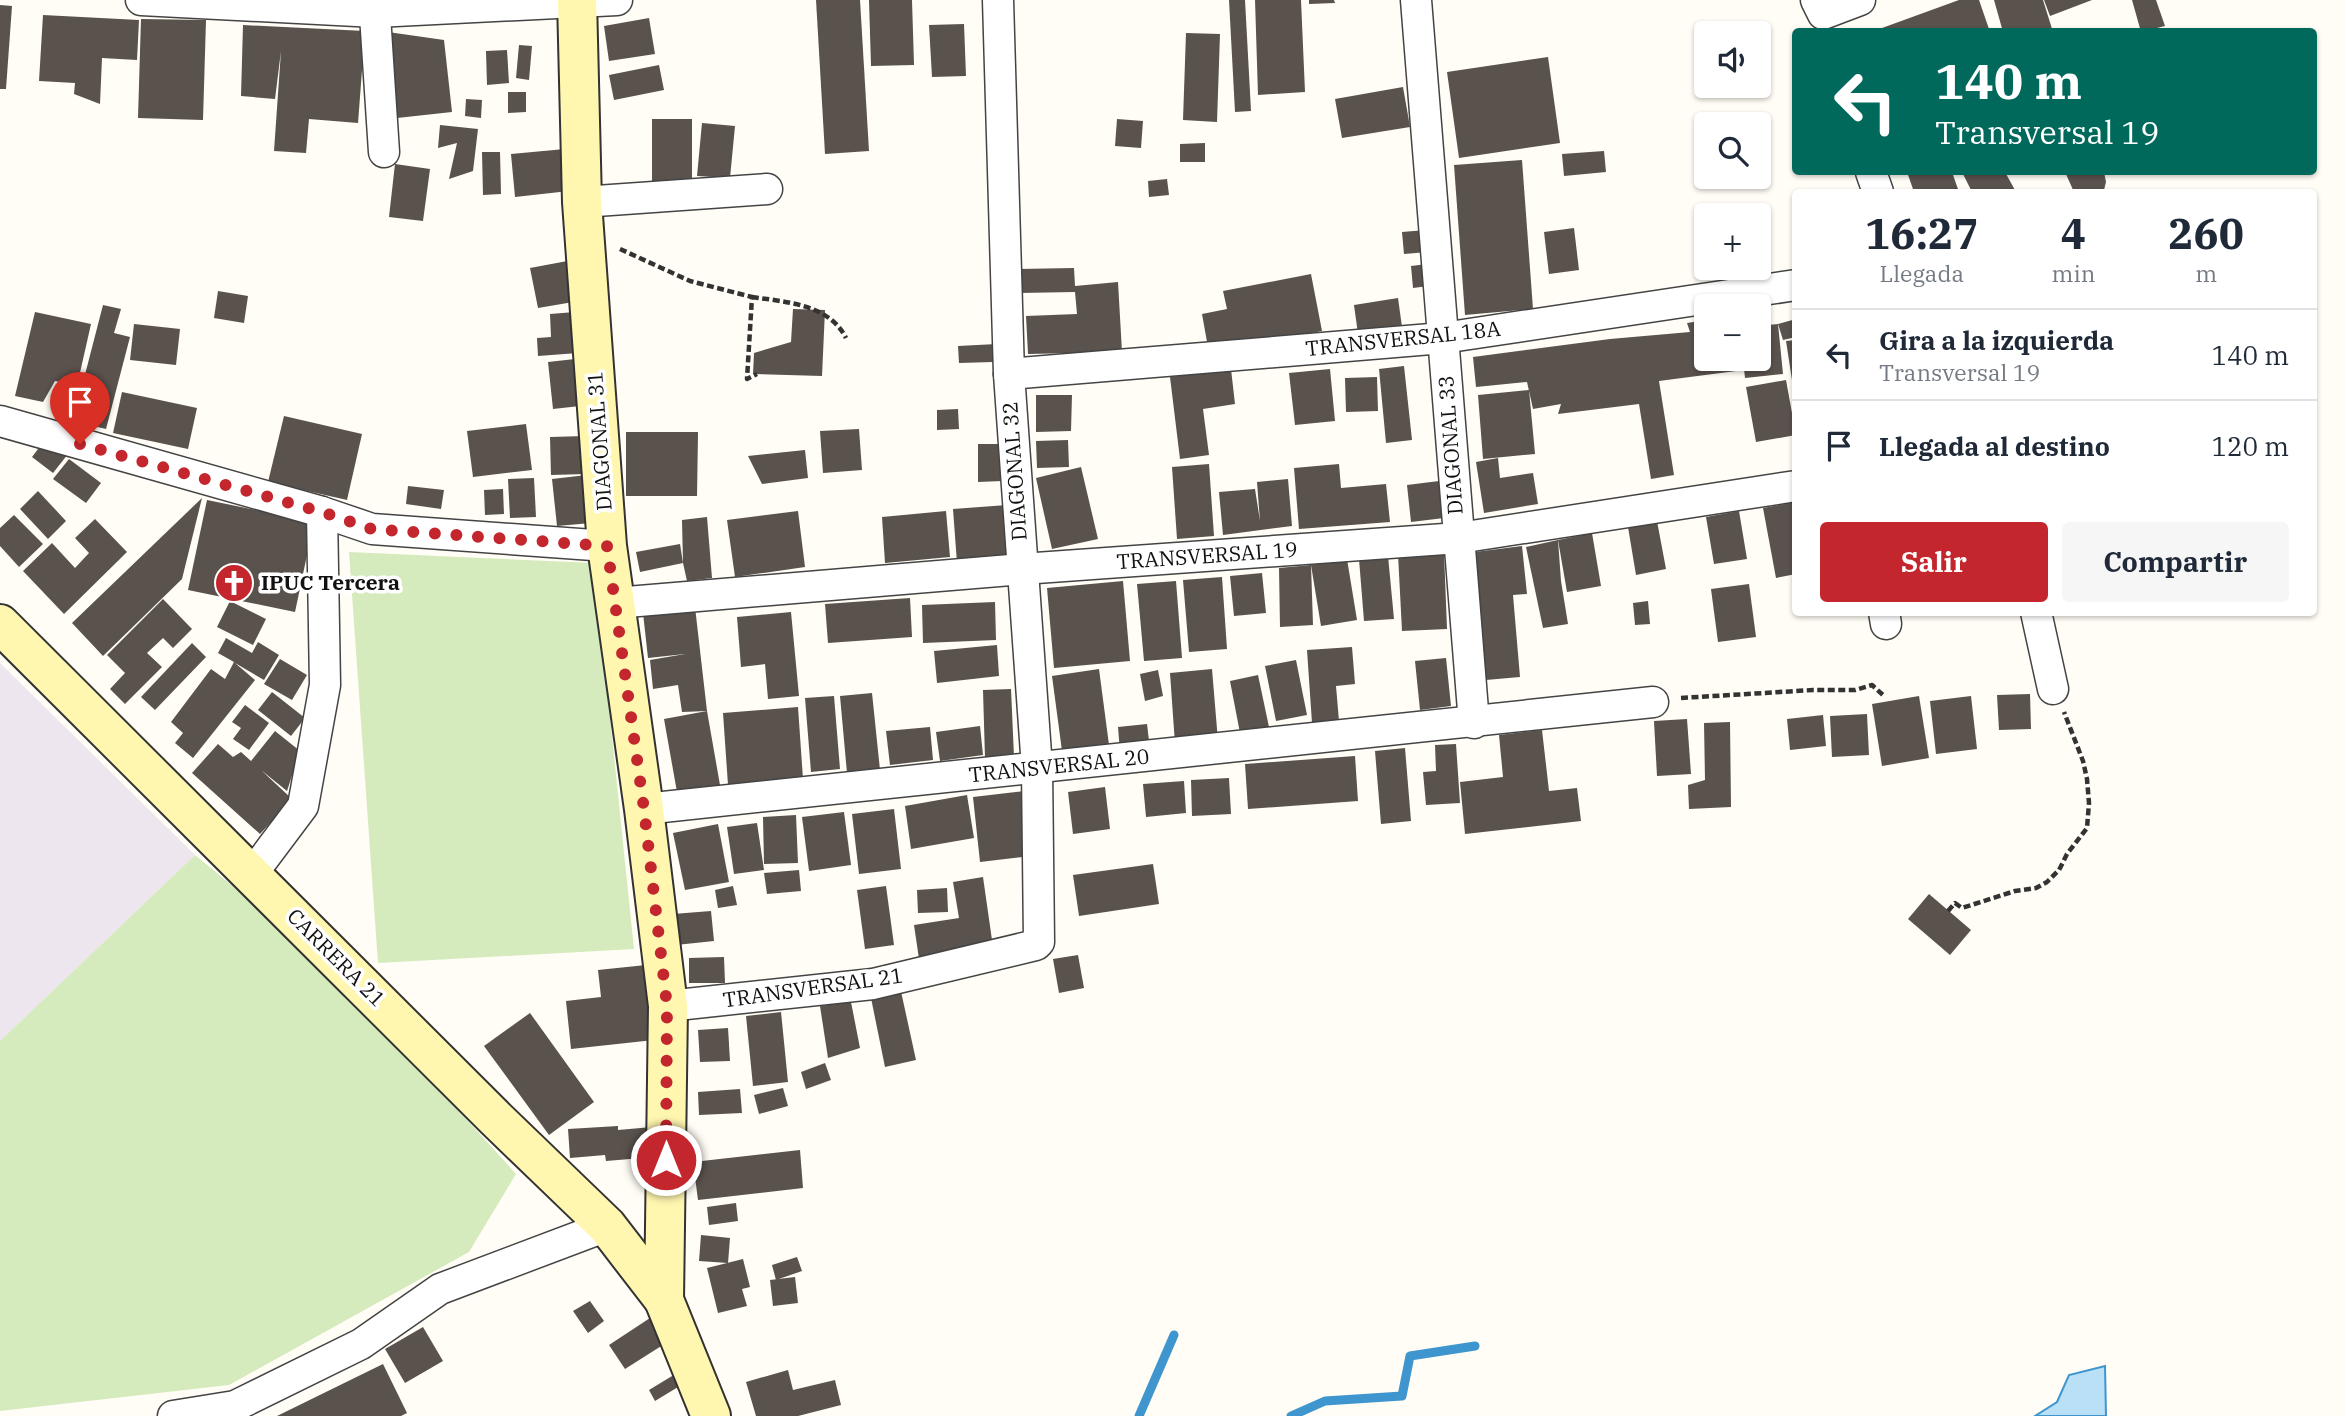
<!DOCTYPE html>
<html lang="es">
<head>
<meta charset="utf-8">
<style>
  :root { --surface:#fff; --page:#f6f6f7; --text:#1f2937; --muted:#747a83; --line:#e0e1e3; --accent:#c4262e }
  body { margin:0; font-family:"IBM Plex Serif",serif; background:var(--page); color:var(--text); height:100vh; display:flex; flex-direction:column; font-size:26px; white-space:nowrap }
  * { box-sizing:border-box; margin:0 }
  p { font-size:23px; color:var(--muted) }
  .icon { flex:none; width:38px; height:38px; fill:none; stroke:currentColor; stroke-width:2; stroke-linecap:round; stroke-linejoin:round }
  .map { position:relative; flex:1; overflow:hidden }
  .side { position:absolute; left:1792px; top:189px; width:525px; height:427px; display:flex; flex-direction:column; background:var(--surface); border-radius:7px; box-shadow:0 2px 5px #0004 }
  .side>* { flex:none }
  .banner { position:absolute; left:1792px; top:28px; width:525px; height:147px; border-radius:7px; box-shadow:0 2px 5px #0004; background:#00695c; color:#fff; overflow:hidden }
  .fabs { position:absolute; left:1694px; top:21px; display:grid; gap:14px }
  .fabs a { display:grid; place-items:center; width:77px; height:77px; border-radius:7px; background:var(--surface); box-shadow:0 2px 5px #0004; font-size:35px }
  .pin { position:absolute; display:grid; place-items:center; width:60px; height:60px; color:#fff; margin:-72px -30px; border-radius:50% 50% 50% 0; rotate:-45deg; box-shadow:0 0 7px #0007 }
  .pin .icon { rotate:45deg }
  .me { position:absolute; width:77px; margin:-38px; rotate:0deg; stroke-linejoin:round; filter:drop-shadow(0 0 5px #0008) }
  .turn { display:flex; align-items:center; gap:24px; height:147px; padding:0 28px; font-size:32px }
  .turn .icon { width:91px; height:91px; stroke-width:2.5 }
  .turn b { display:block; font-size:49px; line-height:60px }
  .eta { display:flex; justify-content:space-evenly; align-items:center; height:119px; text-align:center }
  .eta b { font-size:42px; font-weight:700; line-height:49px }
  .button { display:flex; gap:14px; margin-top:auto; padding:14px 28px }
  .button a { flex:1; height:80px; border-radius:7px; background:var(--accent); color:#fff; font-size:28px; font-weight:700; line-height:80px; text-align:center }
  .button a+a { background:var(--page); color:var(--text) }
  ul { padding:0; list-style:none }
  li { display:flex; align-items:center; gap:21px; height:91px; padding:0 28px; border-top:2px solid var(--line) }
  li div { flex:1 }
  li b { display:block; font-size:26px }
  li em { font-style:normal }
  .map>svg:first-child { display:block }
  .industrial { fill:#eee6ef }
  .green { fill:#d5ebbd }
  .water { fill:#b9e0f7; stroke:#3f96cf; stroke-width:2 }
  .lines { fill:none; stroke-linecap:round; stroke-linejoin:round }
  .stream { stroke:#3f96cf; stroke-width:9 }
  .building { fill:#5a524d }
  .street-casing { stroke:#444; stroke-width:33 }
  .secondary-casing { stroke:#333; stroke-width:42 }
  .path { stroke:#333; stroke-width:4.5; stroke-dasharray:7 3.5; stroke-linecap:butt }
  .street { stroke:#fff; stroke-width:30 }
  .secondary { stroke:#fff6b0; stroke-width:38 }
  .route { stroke:#c4262e; stroke-width:12; stroke-dasharray:0 21.6 }
  .labels { text-anchor:middle; stroke-width:7; stroke-linejoin:round; paint-order:stroke }
  .street-label { font-size:21px; fill:#111; stroke:#fff }
  .poi-label { font-size:21px; font-weight:bold; fill:#111; stroke:#fff; text-anchor:start }
</style>
</head>
<body>
<div class="map">
<svg width="2346" height="1416" viewBox="0 0 2346 1416">
  <rect width="100%" height="100%" fill="#fffdf5"/>
  <polygon class="industrial" points="0,663 195,855 0,1041"/>
  <g class="green">
    <polygon points="349,552 594,563 634,949 378,963"/>
    <polygon points="195,855 284,928 450,1101 516,1174 469,1252 229,1385 0,1411 0,1041"/>
  </g>
  <polygon class="water" points="2105,1366 2106,1416 2035,1416 2057,1402 2069,1375"/>
  <g class="lines">
    <g class="stream">
      <polyline points="1139,1416 1174,1335"/>
      <polyline points="1291,1416 1325,1401 1402,1396 1410,1356 1475,1346"/>
    </g>
  </g>
  <g class="building">
    <polygon points="816,0 860,0 869,151 825,154"/>
    <polygon points="869,0 912,0 914,65 871,66"/>
    <polygon points="1229,0 1245,0 1251,111 1235,112"/>
    <polygon points="1255,0 1301,0 1305,92 1258,95"/>
    <polygon points="1309,0 1334,0 1335,3 1309,4"/>
    <polygon points="1959,0 1979,0 1990,32 1871,32"/>
    <polygon points="1994,0 2043,0 2053,32 2003,32"/>
    <polygon points="2044,0 2092,0 2050,16"/>
    <polygon points="2132,0 2156,0 2165,26 2141,32"/>
    <polygon points="0,5 12,6 6,89 0,89"/>
    <polygon points="43,15 139,20 137,60 102,58 100,104 74,94 75,83 39,81"/>
    <polygon points="649,18 655,54 609,61 604,26"/>
    <polygon points="141,19 206,20 203,120 138,118"/>
    <polygon points="964,24 966,76 932,77 929,25"/>
    <polygon points="243,25 365,31 358,123 309,119 306,153 274,151 281,51 275,99 241,96"/>
    <polygon points="388,32 444,40 452,112 397,118"/>
    <polygon points="1186,33 1220,34 1217,122 1183,120"/>
    <polygon points="519,45 532,46 529,80 516,78"/>
    <polygon points="507,50 509,83 487,85 486,51"/>
    <polygon points="1548,57 1560,143 1459,158 1447,72"/>
    <polygon points="659,65 664,90 614,100 609,75"/>
    <polygon points="1403,87 1410,127 1342,138 1335,99"/>
    <polygon points="508,92 526,92 526,112 508,113"/>
    <polygon points="466,99 482,100 481,118 465,116"/>
    <rect x="652" y="119" width="40" height="67"/>
    <polygon points="1117,119 1143,121 1141,148 1115,146"/>
    <polygon points="702,123 735,126 730,178 697,176"/>
    <polygon points="440,125 478,129 473,171 449,179 457,143 438,148"/>
    <polygon points="1205,143 1205,162 1180,162 1180,144"/>
    <polygon points="565,149 569,191 515,197 511,154"/>
    <polygon points="1604,151 1606,172 1564,176 1562,154"/>
    <polygon points="482,152 500,152 501,194 483,195"/>
    <polygon points="1522,160 1533,309 1465,315 1454,165"/>
    <polygon points="395,164 430,169 423,221 389,217"/>
    <polygon points="1907,172 1952,172 1959,192 1914,192"/>
    <polygon points="1962,172 2005,172 2016,192 1972,192"/>
    <polygon points="2065,172 2104,172 2106,182 2104,190 2074,192"/>
    <polygon points="1167,179 1169,195 1149,197 1148,181"/>
    <polygon points="1574,228 1579,270 1549,274 1544,232"/>
    <polygon points="1426,230 1428,252 1404,254 1402,232"/>
    <polygon points="578,259 585,300 538,308 530,268"/>
    <polygon points="1427,264 1429,286 1413,288 1411,266"/>
    <polygon points="1074,268 1075,286 1118,282 1122,352 1028,354 1026,316 1077,314 1075,292 1019,293 1018,269"/>
    <polygon points="1311,274 1322,331 1209,353 1202,314 1227,309 1223,291"/>
    <polygon points="218,291 248,296 244,323 214,318"/>
    <polygon points="1398,298 1402,327 1358,334 1354,305"/>
    <polygon points="103,305 121,309 114,333 130,337 106,429 73,421"/>
    <polygon points="793,309 825,310 822,376 753,374 754,353 791,342"/>
    <polygon points="35,312 91,324 77,386 55,381 43,402 15,396"/>
    <polygon points="575,312 578,353 538,356 537,338 551,337 550,314"/>
    <polygon points="1796,319 1796,337 1783,340 1778,324"/>
    <polygon points="1706,320 1706,359 1734,359 1736,371 1659,381 1674,475 1651,479 1639,404 1558,414 1561,404 1533,409 1527,382 1476,387 1473,357 1610,339 1690,332 1687,323"/>
    <polygon points="134,324 180,329 176,365 130,360"/>
    <polygon points="1778,324 1783,374 1745,378 1743,359 1759,359 1759,326"/>
    <polygon points="1796,340 1796,393 1794,393 1786,341"/>
    <polygon points="997,344 993,362 959,363 958,346"/>
    <polygon points="575,359 580,406 553,409 548,362"/>
    <polygon points="1404,366 1412,440 1386,443 1379,369"/>
    <polygon points="1231,369 1235,404 1203,409 1209,455 1180,459 1170,377"/>
    <polygon points="1330,369 1335,421 1295,425 1289,373"/>
    <polygon points="1377,377 1378,411 1346,412 1345,378"/>
    <polygon points="1786,380 1796,435 1756,442 1746,387"/>
    <polygon points="1529,390 1535,454 1483,459 1478,395"/>
    <polygon points="122,392 197,408 188,449 113,433"/>
    <polygon points="1036,395 1072,395 1071,431 1036,432"/>
    <polygon points="958,409 959,429 937,430 937,410"/>
    <polygon points="284,416 362,434 347,500 268,482"/>
    <polygon points="526,424 532,470 473,477 467,431"/>
    <polygon points="859,429 862,470 823,473 820,431"/>
    <polygon points="626,432 698,432 697,496 626,496"/>
    <polygon points="585,436 586,474 551,475 550,437"/>
    <polygon points="47,437 68,454 53,473 32,457"/>
    <polygon points="1068,440 1069,467 1037,468 1036,441"/>
    <polygon points="978,444 1001,444 1002,481 978,482"/>
    <polygon points="805,450 808,478 762,484 748,456"/>
    <polygon points="1498,458 1500,478 1533,473 1538,504 1484,513 1476,462"/>
    <polygon points="69,459 101,483 86,503 53,479"/>
    <polygon points="1209,464 1214,536 1177,539 1172,467"/>
    <polygon points="1339,464 1341,488 1386,484 1390,522 1299,529 1294,468"/>
    <polygon points="1081,467 1098,539 1052,549 1036,478"/>
    <polygon points="587,475 591,523 557,526 552,479"/>
    <polygon points="534,478 536,517 510,518 508,479"/>
    <polygon points="1288,479 1292,526 1223,535 1219,492 1255,489 1260,521 1257,482"/>
    <polygon points="1439,481 1444,518 1411,522 1407,485"/>
    <polygon points="408,486 444,490 441,509 406,504"/>
    <polygon points="503,489 504,514 485,515 484,490"/>
    <polygon points="38,491 66,521 48,539 20,509"/>
    <polygon points="202,498 182,579 103,656 72,623"/>
    <polygon points="207,500 314,522 295,612 188,590"/>
    <polygon points="1796,502 1796,574 1776,578 1763,508"/>
    <polygon points="1007,505 1011,559 957,563 953,509"/>
    <polygon points="798,511 805,567 735,577 727,520"/>
    <polygon points="946,511 950,557 885,563 882,517"/>
    <polygon points="1739,511 1747,559 1714,564 1706,517"/>
    <polygon points="14,515 43,544 19,567 0,546 0,528"/>
    <polygon points="707,517 712,578 687,581 683,563 682,520"/>
    <polygon points="95,519 127,552 64,614 23,571 52,543 75,568 89,553 75,538"/>
    <polygon points="1657,521 1666,569 1636,575 1628,527"/>
    <polygon points="1592,533 1601,586 1567,592 1558,540"/>
    <polygon points="1558,540 1561,581 1568,624 1543,628 1526,547"/>
    <polygon points="680,544 683,563 640,572 636,552"/>
    <polygon points="1522,546 1527,594 1513,595 1520,677 1486,680 1475,552"/>
    <polygon points="1444,552 1447,629 1402,631 1398,554"/>
    <polygon points="1388,556 1394,619 1364,621 1359,559"/>
    <polygon points="1347,559 1357,620 1321,626 1311,565"/>
    <polygon points="1311,565 1313,625 1280,627 1279,568"/>
    <polygon points="1262,573 1266,613 1234,616 1230,576"/>
    <polygon points="1222,577 1227,649 1189,652 1183,580"/>
    <polygon points="1123,581 1130,661 1054,668 1047,588"/>
    <polygon points="1176,581 1182,658 1144,661 1137,584"/>
    <polygon points="1749,584 1756,637 1718,642 1711,589"/>
    <polygon points="910,598 912,637 828,643 825,604"/>
    <polygon points="163,599 192,629 173,648 163,638 147,653 162,667 125,704 110,689 125,673 107,655"/>
    <polygon points="230,601 266,619 253,645 217,627"/>
    <polygon points="1648,601 1650,624 1635,625 1633,603"/>
    <polygon points="995,602 996,640 923,643 922,605"/>
    <polygon points="695,607 707,711 682,712 678,685 653,689 650,660 685,654 648,658 643,613"/>
    <polygon points="791,612 799,696 768,699 765,664 741,667 737,617"/>
    <polygon points="226,638 252,653 258,642 279,655 264,680 235,663 255,680 193,758 175,743 183,733 171,722 211,669 225,679 234,662 218,653"/>
    <polygon points="192,643 206,657 155,710 141,697"/>
    <polygon points="997,645 999,676 937,683 934,651"/>
    <polygon points="1352,647 1355,684 1336,686 1339,721 1312,723 1307,650"/>
    <polygon points="1446,658 1451,706 1420,710 1415,661"/>
    <polygon points="280,659 307,675 292,700 264,684"/>
    <polygon points="1296,660 1307,715 1276,721 1265,666"/>
    <polygon points="1099,669 1109,745 1062,751 1052,676"/>
    <polygon points="1212,669 1218,741 1175,744 1170,673"/>
    <polygon points="1158,670 1163,696 1145,701 1140,674"/>
    <polygon points="1258,675 1269,727 1240,733 1230,681"/>
    <polygon points="1011,689 1014,757 985,758 983,690"/>
    <polygon points="272,692 305,718 291,736 258,710"/>
    <polygon points="872,693 880,770 847,773 840,696"/>
    <polygon points="2030,694 2031,729 1999,730 1997,695"/>
    <polygon points="834,696 840,769 811,772 805,698"/>
    <polygon points="1919,696 1929,758 1882,766 1872,704"/>
    <polygon points="1971,696 1977,749 1936,754 1930,701"/>
    <polygon points="245,705 269,723 249,750 233,739 241,728 232,722"/>
    <polygon points="798,707 803,779 728,785 723,713"/>
    <polygon points="707,711 720,785 677,792 664,719"/>
    <polygon points="1867,714 1869,755 1832,757 1830,716"/>
    <polygon points="1823,715 1826,746 1790,750 1787,719"/>
    <polygon points="1687,719 1691,774 1657,776 1654,721"/>
    <polygon points="1730,722 1731,807 1689,809 1688,785 1705,780 1704,723"/>
    <polygon points="1147,724 1150,749 1120,752 1118,727"/>
    <polygon points="980,726 983,755 940,761 936,732"/>
    <polygon points="930,727 933,760 890,765 886,731"/>
    <polygon points="1542,730 1549,791 1577,788 1581,821 1465,834 1460,782 1503,777 1499,735"/>
    <polygon points="275,731 300,751 287,791 261,770 292,799 260,834 192,773 218,744 233,757 241,752 251,761"/>
    <polygon points="1456,744 1460,803 1426,805 1423,772 1436,771 1435,745"/>
    <polygon points="1405,748 1411,821 1381,824 1375,751"/>
    <polygon points="1355,756 1358,801 1248,809 1245,764"/>
    <polygon points="1229,778 1231,814 1192,816 1191,780"/>
    <polygon points="1184,781 1186,813 1146,817 1143,784"/>
    <polygon points="1105,787 1110,829 1073,834 1068,792"/>
    <polygon points="1025,791 1032,856 980,862 973,797"/>
    <polygon points="967,795 974,838 911,849 905,806"/>
    <polygon points="894,809 901,869 859,874 852,814"/>
    <polygon points="844,812 851,865 809,871 802,817"/>
    <polygon points="796,815 798,863 764,864 763,817"/>
    <polygon points="757,823 764,870 734,874 727,827"/>
    <polygon points="718,824 729,882 685,890 673,833"/>
    <polygon points="1153,864 1159,904 1079,916 1073,875"/>
    <polygon points="799,870 801,891 767,894 764,873"/>
    <polygon points="983,877 993,947 919,959 914,925 959,918 953,882"/>
    <polygon points="733,886 737,905 718,908 715,890"/>
    <polygon points="886,886 894,945 865,949 857,890"/>
    <polygon points="947,888 948,912 918,913 917,890"/>
    <polygon points="1929,894 1971,930 1950,955 1908,919"/>
    <polygon points="711,911 714,941 676,945 673,914"/>
    <polygon points="1078,955 1084,988 1059,993 1053,959"/>
    <polygon points="724,957 725,983 689,983 689,958"/>
    <polygon points="646,965 654,1040 571,1049 566,1001 601,997 598,970"/>
    <polygon points="900,987 916,1060 885,1067 870,993"/>
    <polygon points="851,1002 860,1048 828,1058 820,1006"/>
    <polygon points="781,1012 788,1082 753,1086 746,1016"/>
    <polygon points="530,1013 594,1102 549,1135 484,1046"/>
    <polygon points="728,1028 730,1061 700,1062 698,1030"/>
    <polygon points="825,1063 831,1080 806,1089 801,1072"/>
    <polygon points="783,1088 788,1106 759,1114 754,1095"/>
    <polygon points="740,1089 742,1113 699,1115 698,1092"/>
    <polygon points="618,1126 618,1130 652,1127 654,1157 606,1161 605,1155 570,1158 568,1129"/>
    <polygon points="800,1150 803,1188 698,1200 693,1162"/>
    <polygon points="736,1203 738,1221 709,1225 707,1207"/>
    <polygon points="701,1235 730,1238 728,1263 699,1261"/>
    <polygon points="797,1257 802,1271 776,1280 772,1265"/>
    <polygon points="743,1259 750,1287 742,1289 747,1306 718,1313 707,1268"/>
    <polygon points="795,1277 798,1303 773,1306 770,1280"/>
    <polygon points="590,1301 604,1321 588,1333 573,1311"/>
    <polygon points="650,1318 666,1343 625,1369 609,1345"/>
    <polygon points="423,1327 443,1361 405,1383 385,1349"/>
    <polygon points="383,1364 407,1413 401,1416 277,1416"/>
    <polygon points="788,1370 793,1390 835,1380 841,1405 798,1416 756,1416 746,1382"/>
    <polygon points="677,1373 683,1384 655,1401 649,1390"/>
  </g>
  <g class="lines">
    <defs>
      <g id="street">
        <polyline points="141,0 376,12 617,0"/>
        <polyline points="374,0 384,152"/>
        <polyline points="1416,0 1474,723"/>
        <polyline points="1816,0 1823,14 1860,0"/>
        <polyline points="1871,172 1878,192"/>
        <polyline points="582,202 767,189"/>
        <polyline points="1009,374 1443,338 1796,285"/>
        <polyline points="0,421 322,512 372,529 607,546"/>
        <polyline points="615,603 1022,569 1459,538 1796,486"/>
        <polyline points="1884,612 1886,624"/>
        <polyline points="2036,612 2053,689"/>
        <polyline points="644,809 1653,702"/>
        <polyline points="252,874 303,806 325,685 322,512"/>
        <polyline points="668,1006 873,984 1036,945 1039,942 1037,768 1009,374 998,0"/>
        <polyline points="173,1416 235,1406 361,1344 440,1289 607,1226"/>
      </g>
      <g id="secondary">
        <polyline points="577,0 582,202 607,546 644,809 668,1006 664,1300 711,1416"/>
        <polyline points="0,624 496,1119 607,1226 664,1300"/>
      </g>
    </defs>
    <use href="#street" class="street-casing"/>
    <use href="#secondary" class="secondary-casing"/>
    <g class="path">
      <polyline points="620,249 690,281 752,297 747,379 757,374"/>
      <path d="M752 297C786 302 829 304 846 338"/>
      <polyline points="1681,698 1813,690 1855,690 1872,685 1883,695"/>
      <polyline points="1948,911 1955,903 1962,908 2015,891 2036,888 2047,882 2059,870 2067,854 2087,828 2089,803 2087,779 2083,761 2064,712"/>
    </g>
    <use href="#street" class="street"/>
    <use href="#secondary" class="secondary"/>
  </g>
  <g class="lines">
    <polyline class="route" points="80,444 322,512 372,529 607,546 644,809 667,1006 666,1160"/>
  </g>
  <defs>
    <symbol id="church-disc" viewBox="-11 -11 22 22"><circle r="9.5" fill="#c4262e" stroke="#fff"/><path d="M-1.2-6h2.4v3.5h3.3v2.4h-3.3V6h-2.4V-.1h-3.3v-2.4h3.3Z" fill="#fff"/></symbol>
  </defs>
  <g fill-rule="evenodd">
    <use href="#church-disc" x="212" y="561" width="44" height="44"/>
  </g>
  <g class="labels">
    <g class="street-label">
      <text transform="translate(1403 339) rotate(-6)" y="7">TRANSVERSAL 18A</text>
      <text transform="translate(600 441) rotate(-94)" y="7">DIAGONAL 31</text>
      <text transform="translate(1451 445) rotate(-94)" y="7">DIAGONAL 33</text>
      <text transform="translate(1015 471) rotate(-94)" y="7">DIAGONAL 32</text>
      <text transform="translate(1207 556) rotate(-4)" y="7">TRANSVERSAL 19</text>
      <text transform="translate(1059 766) rotate(-6)" y="7">TRANSVERSAL 20</text>
      <text transform="translate(336 958) rotate(45)" y="7">CARRERA 21</text>
      <text transform="translate(813 988) rotate(-8)" y="7">TRANSVERSAL 21</text>
    </g>
    <g class="poi-label">
      <text x="261" y="590">IPUC Tercera</text>
    </g>
  </g>
</svg>
<div class="fabs">
<a><svg class="icon" aria-label="sound" viewBox="0 0 24 24"><path d="M4 9h4l5-4v14l-5-4H4zM17 9q2 3 0 6"/></svg></a>
<a><svg class="icon" aria-label="search" viewBox="0 0 24 24"><circle cx="10" cy="10" r="6"/><path d="M15 15l6 6"/></svg></a>
<a>+</a>
<a>−</a>
</div>
<div class="pin" style="left:80px;top:444px;background:#d93025"><svg class="icon" aria-label="arrive" viewBox="0 0 24 24"><path d="M6 21V4h12l-3 4 3 4H6"/></svg></div>
<svg class="me" style="left:666px;top:1160px" viewBox="-20 -20 40 40"><circle r="17" fill="#c4262e" stroke="#fff" stroke-width="3"/><path d="M0-11L8 9 0 5-8 9z" fill="#fff"/></svg>
<div class="banner">
<div class="turn"><svg class="icon" aria-label="left" viewBox="0 0 24 24"><path d="M17 20v-9H6M10 6l-5 5 5 5"/></svg><div><b>140 m</b>Transversal 19</div></div>
</div>
<section class="side">
<div class="eta">
<div><b>16:27</b><p>Llegada</p></div>
<div><b>4</b><p>min</p></div>
<div><b>260</b><p>m</p></div>
</div>
<ul>
<li><svg class="icon" aria-label="left" viewBox="0 0 24 24"><path d="M17 20v-9H6M10 6l-5 5 5 5"/></svg><div><b>Gira a la izquierda</b><p>Transversal 19</p></div><em>140 m</em></li>
<li><svg class="icon" aria-label="arrive" viewBox="0 0 24 24"><path d="M6 21V4h12l-3 4 3 4H6"/></svg><div><b>Llegada al destino</b></div><em>120 m</em></li>
</ul>
<div class="button"><a>Salir</a><a>Compartir</a></div>
</section>
</div>
</body>
</html>
